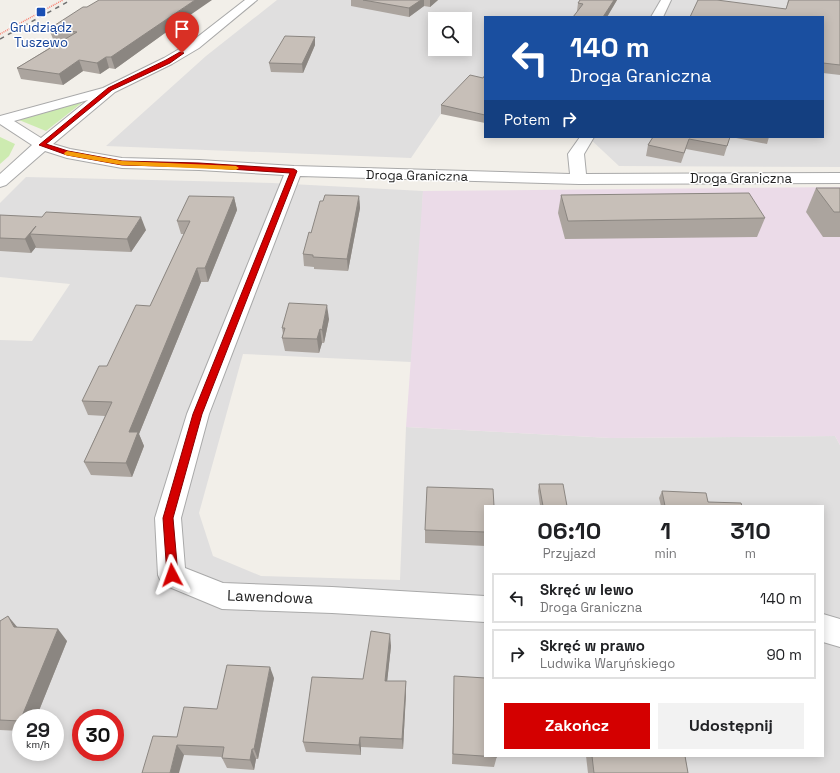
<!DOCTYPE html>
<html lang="pl">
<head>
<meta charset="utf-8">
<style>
  :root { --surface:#fff; --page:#f2f2f2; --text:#202124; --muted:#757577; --line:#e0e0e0; --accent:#d40000 }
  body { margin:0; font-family:"Space Grotesk",sans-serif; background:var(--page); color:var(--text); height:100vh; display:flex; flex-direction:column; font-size:15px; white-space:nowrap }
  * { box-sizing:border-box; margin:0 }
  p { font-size:13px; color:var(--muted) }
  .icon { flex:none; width:22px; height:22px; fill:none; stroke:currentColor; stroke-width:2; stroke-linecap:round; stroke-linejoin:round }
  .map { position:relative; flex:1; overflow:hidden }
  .sheet { position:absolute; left:484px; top:505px; width:340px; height:252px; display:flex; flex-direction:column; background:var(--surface); border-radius:0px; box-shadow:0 2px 10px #0003 }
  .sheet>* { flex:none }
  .banner { position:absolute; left:484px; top:16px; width:340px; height:122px; border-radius:0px; box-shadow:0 2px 10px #0003; background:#1a4fa0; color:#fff; overflow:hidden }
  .tools { position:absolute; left:428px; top:12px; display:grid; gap:8px }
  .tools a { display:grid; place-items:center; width:44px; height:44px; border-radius:0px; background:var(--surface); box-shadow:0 2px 10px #0003; font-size:20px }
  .speed { position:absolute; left:12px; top:709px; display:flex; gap:8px; font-size:20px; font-weight:700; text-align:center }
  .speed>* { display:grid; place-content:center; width:52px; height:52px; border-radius:50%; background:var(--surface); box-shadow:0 2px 10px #0003; line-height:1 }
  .speed small { font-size:10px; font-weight:400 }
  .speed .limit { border:6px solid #d22; background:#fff; color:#111 }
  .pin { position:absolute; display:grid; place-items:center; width:34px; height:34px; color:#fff; margin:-41px -17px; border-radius:50% 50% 50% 0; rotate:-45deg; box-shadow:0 0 4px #0007 }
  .pin .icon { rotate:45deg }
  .me { position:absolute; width:44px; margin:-22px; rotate:356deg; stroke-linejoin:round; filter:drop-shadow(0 0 3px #0008) }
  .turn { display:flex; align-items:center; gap:14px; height:84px; padding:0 20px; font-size:18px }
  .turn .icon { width:52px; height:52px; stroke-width:2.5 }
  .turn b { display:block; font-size:28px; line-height:34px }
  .then { display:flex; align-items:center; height:38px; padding:0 20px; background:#0003; gap:8px; font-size:15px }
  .eta { display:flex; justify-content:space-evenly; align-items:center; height:68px; text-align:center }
  .eta b { font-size:24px; font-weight:800; line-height:28px }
  .action { display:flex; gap:8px; margin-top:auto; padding:8px 20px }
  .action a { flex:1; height:46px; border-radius:0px; background:var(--accent); color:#fff; font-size:16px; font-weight:800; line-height:46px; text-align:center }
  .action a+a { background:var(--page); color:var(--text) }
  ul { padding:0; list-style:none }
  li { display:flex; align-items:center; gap:12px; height:50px; margin:0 8px 6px; padding:0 12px; border:2px solid var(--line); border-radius:0px }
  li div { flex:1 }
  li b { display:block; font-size:15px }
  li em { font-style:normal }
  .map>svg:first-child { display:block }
  .residential { fill:#e0dfdf; fill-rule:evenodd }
  .industrial { fill:#ebdbe8 }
  .grass { fill:#cdebb0 }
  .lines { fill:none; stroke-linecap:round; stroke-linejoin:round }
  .minor-casing { stroke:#a9a9a9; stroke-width:2 }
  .path { stroke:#fa8072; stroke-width:1.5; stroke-dasharray:1 1; stroke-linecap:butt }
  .minor { fill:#fff; fill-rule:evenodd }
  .rail { stroke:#707070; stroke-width:1.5; stroke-dasharray:4.5 4.5; stroke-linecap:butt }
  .wall { fill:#aba49e }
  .shaded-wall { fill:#8b8681 }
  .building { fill:#c7bfb8; stroke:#8b8681 }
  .route { fill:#d40000; stroke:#8a0000 }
  .slow { fill:#f59e0b }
  .transit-dot { fill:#1a4fb4; stroke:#fff; stroke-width:1.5 }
  .labels { text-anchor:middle; stroke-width:3; stroke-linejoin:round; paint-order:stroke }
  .far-transit-label { font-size:13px; fill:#164399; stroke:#fff }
  .far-street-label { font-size:13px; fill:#222; stroke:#fff }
  .street-label { font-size:15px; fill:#222; stroke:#fff }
</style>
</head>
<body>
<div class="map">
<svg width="840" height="773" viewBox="0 0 840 773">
  <rect width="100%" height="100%" fill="#f2efe9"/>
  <g class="residential">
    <path d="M277 0H840V167L619 166 588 137H823V17H485V108L449 102 411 158 106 146 206 56ZM435 19H465V49H435Z"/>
    <path d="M26 177 272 183 423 191 419 297 411 362 243 354 199 513 213 556 261 576 400 580 406 427 611 438 835 436 840 445V773H0V340L32 341 70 284 0 277V203ZM485 506H823V756H485ZM21 718H55V752H21ZM81 718H115V752H81Z"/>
  </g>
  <polygon class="industrial" points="840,187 840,445 835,436 611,438 406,427 423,191"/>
  <g class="grass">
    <polygon points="83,102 46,131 19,120"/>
    <polygon points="0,137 15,144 9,156 0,164"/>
  </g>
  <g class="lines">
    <defs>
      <g id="minor">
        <path d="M245 0H257L199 48 172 64 115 92 53 144 70 149 122 158 199 160 294 166 570 174 568 154 580 137H594L584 154 586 174 840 173V183L579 184 300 176 209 414 181 518 185 568 223 583 332 587 485 596V622L332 613 222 609 162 584 158 575 155 518 187 414 284 175 199 170 122 168 67 158 45 151 6 185 0 187V174L32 145 0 124V116L103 88 164 58 191 42ZM88 100 41 138 14 121Z"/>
        <polygon points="661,0 671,0 663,17 651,17"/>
        <polygon points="823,614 840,619 840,647 823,642"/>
      </g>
    </defs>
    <use href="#minor" class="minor-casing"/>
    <polyline class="path" points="0,34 63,0"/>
    <use href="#minor" class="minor"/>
    <polyline class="rail" points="0,39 71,0"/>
  </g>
  <g class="wall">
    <polygon points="351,0 438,0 430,7 424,6 409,17 351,6"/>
    <polygon points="580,0 617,0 607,17 573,17 578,11 577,11 578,3"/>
    <polygon points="788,0 840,0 840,75 823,73 823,17 786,9"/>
    <polygon points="183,20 115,69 109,68 100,74 83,71 63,85 21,79 17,68 62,40 53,39 49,29"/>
    <polygon points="315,37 315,45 303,73 271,72 269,63"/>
    <polygon points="485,75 485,123 441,114 441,105 483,78"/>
    <polygon points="653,137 730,137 724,156 686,149 681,163 646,156 648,145"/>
    <polygon points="731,137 769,137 767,144"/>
    <polygon points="816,188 840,188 840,237 823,237 806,212"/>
    <polygon points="561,195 765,218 757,237 565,239 558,213"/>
    <polygon points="359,196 360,208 348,271 314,269 314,267 304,266 303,254 323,201"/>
    <polygon points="234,197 237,210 208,282 201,282 139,434 144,446 132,477 91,475 84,462 105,416 88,415 82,401 150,306 184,234 181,234 177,221"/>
    <polygon points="0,215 146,230 131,252 36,248 36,247 31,253 0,251"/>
    <polygon points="329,319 324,343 322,343 319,353 285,351 282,338 283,334 282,328"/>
    <polygon points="539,484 567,506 540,506 538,491"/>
    <polygon points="662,491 708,502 742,506 661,506 659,498"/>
    <polygon points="485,506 485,546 425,543 425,530"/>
    <polygon points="0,621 17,627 67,641 36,718 21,718 21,731 0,730"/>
    <polygon points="391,646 387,681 406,681 406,693 403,749 361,747 361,755 306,752 303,742 363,679"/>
    <polygon points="454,676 497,756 494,767 452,764 454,687"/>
    <polygon points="274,678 258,759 256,759 254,770 227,768 222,758 222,757 184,755 142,773 177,737 217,709"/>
    <polygon points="586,756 685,756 688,773 588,773"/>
  </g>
  <g class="shaded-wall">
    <polygon points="195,0 212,0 183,20 115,69 111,57"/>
    <polygon points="421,0 424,0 424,6 409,17 409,8"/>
    <polygon points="430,0 438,0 430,7"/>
    <polygon points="614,0 617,0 607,17 603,17"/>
    <polygon points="315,37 315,45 303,73 302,64"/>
    <polygon points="106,57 109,68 100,74 97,63"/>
    <polygon points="79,60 83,71 63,85 59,74"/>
    <polygon points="359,196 360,208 348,271 347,259"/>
    <polygon points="234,197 237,210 208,282 205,268"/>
    <polygon points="141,217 146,230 131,252 127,239"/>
    <polygon points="36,226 30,234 36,247 31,253 25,239"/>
    <polygon points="197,268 201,282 139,434 144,446 132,477 126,463 129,432"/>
    <polygon points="327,305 329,319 324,343 322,330"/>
    <polygon points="320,329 322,343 319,353 317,339"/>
    <polygon points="8,616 18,628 14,627"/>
    <polygon points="58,629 67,641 36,718 21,718"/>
    <polygon points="390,634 391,646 386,692 385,681"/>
    <polygon points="270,667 274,678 258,759 254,749"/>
    <polygon points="406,681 406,693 403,749 402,739"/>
    <polygon points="360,737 361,747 361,755 359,745"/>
    <polygon points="177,745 184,755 179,773 170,773"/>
    <polygon points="252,749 256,759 254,770 250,760"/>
  </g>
  <g class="building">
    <polygon points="99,0 195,0 111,57 106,57 97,63 79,60 59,74 17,68 77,32 49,29 83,7 87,7"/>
    <polygon points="363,0 421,0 409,8"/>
    <polygon points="580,0 614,0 603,17 573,17 583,4 578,3"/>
    <polygon points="698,0 717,0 786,9 789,0 840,0 840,65 823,63 823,17 690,17"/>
    <polygon points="285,36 315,37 302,64 269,63"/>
    <polygon points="470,75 483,78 485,75 485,115 441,105"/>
    <polygon points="653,137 730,137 727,146 689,139 684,153 648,145"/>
    <polygon points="816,188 840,188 840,212 834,212"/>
    <polygon points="749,193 765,218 568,221 561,195"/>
    <polygon points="325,195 359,196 347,259 313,257 313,255 303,254 309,232 311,233 320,201 323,201"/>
    <polygon points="189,196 234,197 205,268 197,268 129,432 138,432 126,463 84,462 112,402 82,401 99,366 107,366 136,305 150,306 190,221 177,221"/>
    <polygon points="46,212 141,217 127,239 30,234 36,226 25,239 0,238 0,215 42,217"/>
    <polygon points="289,303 327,305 322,330 320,329 317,339 282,338 285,328 282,328"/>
    <polygon points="539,484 563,484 567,506 543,506"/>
    <polygon points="427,487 493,489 494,506 485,506 485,532 425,530"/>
    <polygon points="662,491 706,493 708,502 741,503 742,506 665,506"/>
    <polygon points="8,616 14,627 58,629 20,721 0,720 0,621"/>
    <polygon points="371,631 390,634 385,681 406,681 402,739 360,737 359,745 303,742 312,677 363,679"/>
    <polygon points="227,665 270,667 254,749 252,749 250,760 222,758 224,747 177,745 170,773 142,773 153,736 177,737 184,707 217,709"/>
    <polygon points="454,676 485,678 485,756 497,756 497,757 453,754"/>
    <polygon points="592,756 685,756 688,773 594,773"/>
  </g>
  <polygon class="route" points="180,52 184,53 170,63 112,90 46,144 68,151 122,161 199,163 294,169 297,171 202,414 173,518 178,575 176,579 172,580 168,579 167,575 163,518 193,414 290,173 199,167 122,165 67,155 39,145 108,88 166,60"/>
  <polygon class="slow" points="67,151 122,161 236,166 239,168 236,170 122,165 65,155 64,153"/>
  <rect class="transit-dot" x="36" y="7" width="10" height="10" rx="2"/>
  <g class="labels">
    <g class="far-transit-label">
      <text x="41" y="32">Grudziądz<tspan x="41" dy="15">Tuszewo</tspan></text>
    </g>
    <g class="far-street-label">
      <text transform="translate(417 175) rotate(1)" y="5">Droga Graniczna</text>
      <text x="741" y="183">Droga Graniczna</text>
    </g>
    <g class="street-label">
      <text transform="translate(270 597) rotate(2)" y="5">Lawendowa</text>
    </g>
  </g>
</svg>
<div class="tools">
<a><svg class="icon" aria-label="search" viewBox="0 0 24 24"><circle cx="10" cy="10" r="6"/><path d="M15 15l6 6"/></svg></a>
</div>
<div class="speed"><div>29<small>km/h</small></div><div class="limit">30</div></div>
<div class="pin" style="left:182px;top:53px;background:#d93025"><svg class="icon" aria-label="arrive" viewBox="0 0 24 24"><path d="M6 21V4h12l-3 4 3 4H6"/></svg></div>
<svg class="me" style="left:172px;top:575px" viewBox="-20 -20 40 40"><path d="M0-17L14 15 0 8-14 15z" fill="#d40000" stroke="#fff" stroke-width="4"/></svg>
<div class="banner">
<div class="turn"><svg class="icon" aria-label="left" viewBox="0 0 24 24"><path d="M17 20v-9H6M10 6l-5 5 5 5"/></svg><div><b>140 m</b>Droga Graniczna</div></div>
<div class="then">Potem<svg class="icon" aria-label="right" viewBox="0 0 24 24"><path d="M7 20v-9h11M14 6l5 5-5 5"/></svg></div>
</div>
<section class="sheet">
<div class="eta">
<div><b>06:10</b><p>Przyjazd</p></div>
<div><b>1</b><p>min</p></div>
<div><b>310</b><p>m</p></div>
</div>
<ul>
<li><svg class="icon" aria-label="left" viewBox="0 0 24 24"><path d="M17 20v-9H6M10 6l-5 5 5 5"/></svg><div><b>Skręć w lewo</b><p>Droga Graniczna</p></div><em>140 m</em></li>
<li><svg class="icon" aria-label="right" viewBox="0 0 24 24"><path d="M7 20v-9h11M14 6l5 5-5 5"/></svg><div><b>Skręć w prawo</b><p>Ludwika Waryńskiego</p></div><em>90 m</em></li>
</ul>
<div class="action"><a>Zakończ</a><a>Udostępnij</a></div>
</section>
</div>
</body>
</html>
